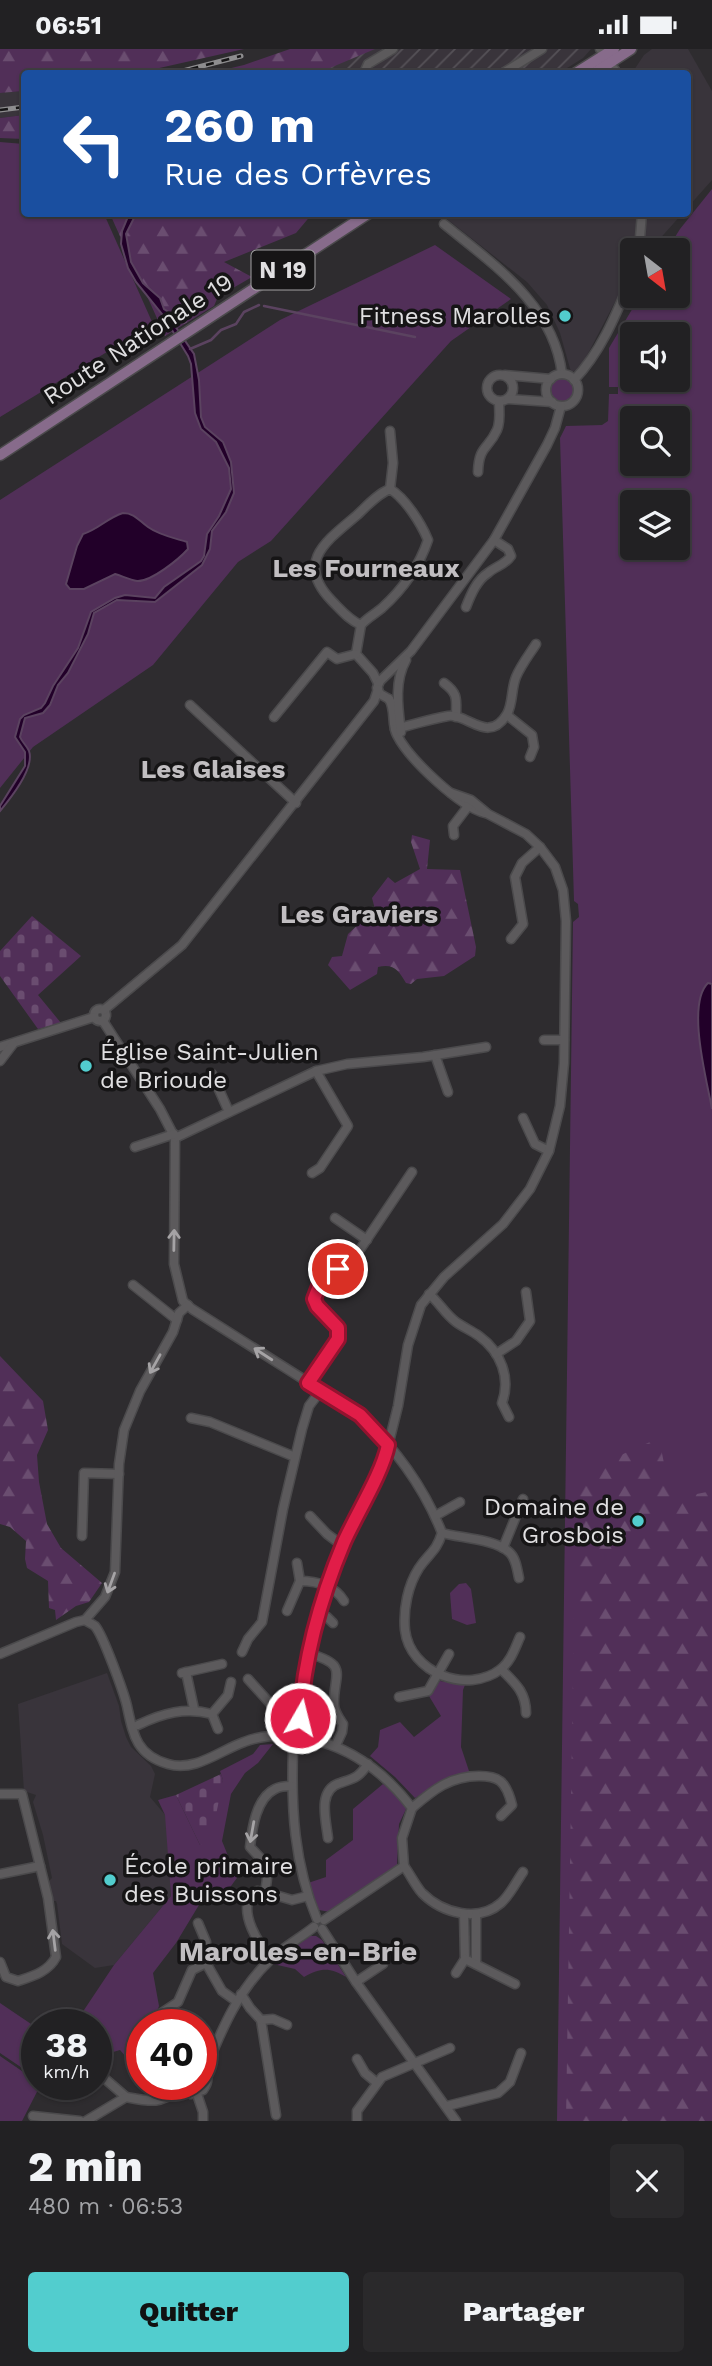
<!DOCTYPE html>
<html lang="fr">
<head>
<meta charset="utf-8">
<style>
  :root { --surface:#222123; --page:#2a292b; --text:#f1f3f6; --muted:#a2a3a6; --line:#3f3e41; --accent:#52cdce }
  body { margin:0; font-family:"Work Sans",sans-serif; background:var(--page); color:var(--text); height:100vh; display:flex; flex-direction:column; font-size:26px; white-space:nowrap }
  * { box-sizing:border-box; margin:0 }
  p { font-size:23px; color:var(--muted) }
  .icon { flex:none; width:38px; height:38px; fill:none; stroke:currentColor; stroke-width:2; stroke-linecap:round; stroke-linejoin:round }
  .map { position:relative; height:2072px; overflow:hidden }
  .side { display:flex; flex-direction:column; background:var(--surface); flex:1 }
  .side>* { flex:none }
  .guide { position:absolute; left:21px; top:21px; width:670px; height:147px; border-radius:7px; box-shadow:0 2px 5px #0004,0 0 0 2px var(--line); background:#1a4fa0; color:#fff; overflow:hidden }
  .needle { width:46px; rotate:149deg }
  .controls { position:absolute; left:620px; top:189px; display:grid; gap:14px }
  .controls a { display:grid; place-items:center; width:70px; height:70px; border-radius:7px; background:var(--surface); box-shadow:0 2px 5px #0004,0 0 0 2px var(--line); font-size:35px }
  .speed { position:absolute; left:21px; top:1960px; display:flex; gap:14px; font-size:35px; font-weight:700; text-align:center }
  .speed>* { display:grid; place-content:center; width:91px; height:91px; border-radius:50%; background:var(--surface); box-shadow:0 2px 5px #0004,0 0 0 2px var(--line); line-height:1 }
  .speed small { font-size:18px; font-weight:400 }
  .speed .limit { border:10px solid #d22; background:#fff; color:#111 }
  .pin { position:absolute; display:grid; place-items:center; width:60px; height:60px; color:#fff; margin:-30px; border:4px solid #fff; border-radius:50%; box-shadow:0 2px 7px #0007 }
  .me { position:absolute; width:77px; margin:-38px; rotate:8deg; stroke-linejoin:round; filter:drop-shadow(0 0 5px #0008) }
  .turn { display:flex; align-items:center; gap:24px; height:147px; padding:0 28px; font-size:32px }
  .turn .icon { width:91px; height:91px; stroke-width:2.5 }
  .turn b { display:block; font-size:49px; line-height:60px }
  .round { display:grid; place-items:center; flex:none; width:74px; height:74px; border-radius:7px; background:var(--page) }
  .head { display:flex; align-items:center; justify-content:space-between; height:119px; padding:0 28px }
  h1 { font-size:42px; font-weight:800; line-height:52px }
  .button { display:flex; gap:14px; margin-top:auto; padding:14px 28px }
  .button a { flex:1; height:80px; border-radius:7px; background:var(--accent); color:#111; font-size:28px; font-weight:800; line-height:80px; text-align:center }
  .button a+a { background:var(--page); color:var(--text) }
  .status { display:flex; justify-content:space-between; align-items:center; height:49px; padding:0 35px; background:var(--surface); direction:ltr }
  .status svg { height:19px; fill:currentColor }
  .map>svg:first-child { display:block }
  .built { fill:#39343b }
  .industrial { fill:url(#industrial-furrows) }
  .grass { fill:#512f58; fill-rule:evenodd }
  .forest { fill:url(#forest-firs) }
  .cemetery { fill:url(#cemetery-stones) }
  .water { fill:#220029; stroke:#5b4360; stroke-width:2 }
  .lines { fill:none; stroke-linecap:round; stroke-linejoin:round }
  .stream { stroke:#5b4360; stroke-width:2.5 }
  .minor-casing { stroke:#4b4a4c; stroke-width:11 }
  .major-casing { stroke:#4b4a4c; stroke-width:13 }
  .minor { stroke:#5c5a5c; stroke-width:8 }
  .major { stroke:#876b8b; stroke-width:10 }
  .rail-casing { stroke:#8e8d8f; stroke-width:5 }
  .rail { stroke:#161516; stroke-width:2.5; stroke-dasharray:8; stroke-linecap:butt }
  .oneway { stroke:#a5a3a5 }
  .route-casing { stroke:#92132f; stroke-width:18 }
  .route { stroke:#e11d48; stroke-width:12 }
  .poi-dot { fill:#52cdce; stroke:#161516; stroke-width:2.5 }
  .labels { text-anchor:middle; stroke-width:7; stroke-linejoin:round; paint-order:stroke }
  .shield { fill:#161516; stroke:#a3a2a4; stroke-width:2 }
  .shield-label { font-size:23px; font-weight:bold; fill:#e0dfe1 }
  .poi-label { font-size:24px; fill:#e0dfe1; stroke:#161516; text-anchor:end }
  .street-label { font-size:24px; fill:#e0dfe1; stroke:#161516 }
  .neighbourhood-label { font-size:26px; font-weight:bold; fill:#c1bec1; stroke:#161516 }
  .quarter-label { font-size:28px; font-weight:bold; fill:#c1bec1; stroke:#161516 }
</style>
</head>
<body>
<div class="status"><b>06:51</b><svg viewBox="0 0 49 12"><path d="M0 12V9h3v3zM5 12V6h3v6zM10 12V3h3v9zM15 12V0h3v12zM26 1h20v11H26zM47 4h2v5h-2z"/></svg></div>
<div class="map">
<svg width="712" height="2072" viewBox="0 0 712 2072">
  <defs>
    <pattern id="industrial-furrows" width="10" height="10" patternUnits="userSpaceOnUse" patternTransform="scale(1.75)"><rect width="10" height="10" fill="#39343b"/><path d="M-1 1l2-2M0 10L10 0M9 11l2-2" fill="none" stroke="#555157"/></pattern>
    <pattern id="forest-firs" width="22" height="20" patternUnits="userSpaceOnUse" patternTransform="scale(1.75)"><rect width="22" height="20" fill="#512f58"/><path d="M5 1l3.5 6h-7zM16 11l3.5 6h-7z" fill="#6a4d70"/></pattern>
    <pattern id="cemetery-stones" width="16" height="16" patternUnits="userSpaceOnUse" patternTransform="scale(1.75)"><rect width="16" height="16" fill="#512f58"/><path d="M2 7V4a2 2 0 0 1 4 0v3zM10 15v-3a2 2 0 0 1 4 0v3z" fill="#6a4d70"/></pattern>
  </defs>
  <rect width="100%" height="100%" fill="#2e2c2f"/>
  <g class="built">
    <polygon points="652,0 688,0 712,42 712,131 688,158 688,24 632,24 644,6"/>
    <polygon points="24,42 24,66 0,69 0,44"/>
    <polygon points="444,164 682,165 656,194 635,198 632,201 627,230 580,320 571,323 560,284 547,256 527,233 443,167"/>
    <polygon points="107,1624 119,1657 121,1672 126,1688 131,1698 151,1717 155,1725 150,1748 166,1767 171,1847 114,1916 95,1919 62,1895 57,1855 56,1852 51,1852 48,1833 52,1829 43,1786 33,1753 36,1746 24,1742 18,1655"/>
  </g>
  <polygon class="industrial" points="353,0 591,0 583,9 559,24 300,24"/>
  <g class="grass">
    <polygon points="0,93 24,95 24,164 104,165 153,275 0,368"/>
    <path d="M712 140V2072H557L573 873 579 868 578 855 574 852 560 389 566 377 602 376 608 372 609 345H618V338H609V299L640 247H677V201H667L680 180ZM632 285H677V331H632ZM632 369H677V415H632ZM632 453H677V499H632Z"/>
    <polygon points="435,196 511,250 451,292 271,492 238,513 153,616 33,698 0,739 0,451 280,271"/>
    <circle cx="562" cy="341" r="11"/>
    <polygon points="466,1534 471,1540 476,1574 467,1576 452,1570 450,1544 459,1535"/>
    <polygon points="440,1632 465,1636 463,1641 461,1698 470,1725 451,1727 415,1749 395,1728 370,1707 378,1698 380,1681 400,1673 414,1688 441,1667 429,1647"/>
    <path d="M273 1695 258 1714 245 1724 231 1745 222 1792 237 1829C225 1844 224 1854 202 1851L176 1894 153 1924 159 1957 152 1976H142V2019L132 2015 120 2001 96 2008V1976H74L114 1916 171 1847 165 1766 158 1751 176 1746 200 1796 223 1731 220 1722 253 1705 260 1696Z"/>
    <polygon points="383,1735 395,1744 407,1758 399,1775 397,1816 330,1863 319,1861 308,1834 326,1828 326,1811 353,1791 353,1760"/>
    <path d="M310 1887H316L322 1891 346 1928C329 1918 321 1919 304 1928L295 1920 273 1915Z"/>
    <polygon points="0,1954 37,1979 37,2035 41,2035 22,2072 0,2072 0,2007 35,2031 37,2029 0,2004"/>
  </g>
  <g class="forest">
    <polygon points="0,0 244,0 137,24 24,24 24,42 0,44"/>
    <polygon points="290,0 375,0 318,24 210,24 244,16"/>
    <polygon points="24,66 24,90 0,89 0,69"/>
    <polygon points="110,165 312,165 296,184 224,213 252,228 233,239 222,238 214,257 165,287"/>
    <path d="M412 786 430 791 427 820 460 821 476 898 475 907 444 927 417 930 411 935 406 934C399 922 394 914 378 918L377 925 350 941 328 916 332 908 342 907 348 885 375 860 372 849 388 828 395 834 420 820 411 793Z"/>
    <polygon points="0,1307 43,1352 48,1381 37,1406 39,1433 47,1475 61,1499 102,1534 89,1553 76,1557 56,1571 55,1561 49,1559 48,1532 27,1519 25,1510 26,1492 10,1478 0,1475"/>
    <polygon points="659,1389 671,1450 712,1442 712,2072 566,2072 576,1426"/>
  </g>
  <g class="cemetery">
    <polygon points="32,867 81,907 38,946 61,974 38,980 0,927 0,902"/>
    <polygon points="221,1725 223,1731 211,1791 200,1796 176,1746"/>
  </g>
  <g class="water">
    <path d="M129 165H136L126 185 131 213 143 234 160 249 164 260 170 264 173 274 194 305 199 331 201 368 205 378 223 393 231 413 234 444 226 463 212 482 210 500 202 516 155 553 117 551 94 564 88 585 68 624 58 636 50 656 43 664 25 669 20 688C22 693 27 697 29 702 35 719 10 750 0 762V757L25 717V703L15 688 20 670 24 666 41 659 45 654 53 637 78 599 91 563 115 549 125 546 155 549 164 538 201 512 204 507 207 485 219 467 231 440 229 419 216 393 201 380 195 364 191 315 188 307 162 265 136 233 128 219 121 195 122 182Z"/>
    <path d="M123 464C135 464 139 472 148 478 159 486 174 489 187 493L188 500C179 510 151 533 137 532 130 531 122 527 115 525L84 540H70L66 535 77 497 83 485C99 480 107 469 123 464Z"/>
    <path d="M708 934 712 935V1060C707 1032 686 955 708 934Z"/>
  </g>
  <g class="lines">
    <g class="stream">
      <polyline points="264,257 415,288"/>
      <polyline points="190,300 211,291 221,281 236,275 244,263 259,256"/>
    </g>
    <defs>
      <g id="minor">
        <polyline points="600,0 617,24"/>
        <polyline points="364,24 368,15 393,0"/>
        <polyline points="503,24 542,0"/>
        <path d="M444 175C494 216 554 256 562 325"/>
        <polyline points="639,201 642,164"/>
        <circle cx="562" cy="341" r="16"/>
        <polyline points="505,326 551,330"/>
        <circle cx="500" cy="339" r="13"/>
        <path d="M574 331C602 302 617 263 632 227"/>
        <polyline points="508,350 552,353"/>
        <path d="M478 423C479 396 488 401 497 381 501 372 499 361 499 352"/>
        <path d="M390 440C405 449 421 474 428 491 419 518 403 540 382 559 375 565 367 569 361 576 349 571 341 561 332 552 295 514 325 493 356 467 366 458 377 445 390 440Z"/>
        <polyline points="390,440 393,414 390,382"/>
        <path d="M466 558C471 545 477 531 488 524 496 517 505 516 511 507L508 500 494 491"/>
        <polyline points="361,576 356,605 373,624 378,634"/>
        <path d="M444 634C459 645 456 651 456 668"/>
        <polyline points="389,650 380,645 377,639 380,632 411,602 494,491 547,396 555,379 561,357"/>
        <path d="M389 650C396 661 391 675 397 686 409 710 460 758 485 764"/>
        <polyline points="190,656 296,754"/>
        <polyline points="507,666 532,686 534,698 530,708"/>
        <polyline points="274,668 327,603 337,610 356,605"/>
        <path d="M395 680C412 676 430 670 448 667 468 664 488 696 507 665 513 655 511 640 516 628 521 616 529 606 536 595"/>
        <path d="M401 683C398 659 394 632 406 611"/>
        <polyline points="454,786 453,777 469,756"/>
        <polyline points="511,890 523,875 515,828 522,814 540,798"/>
        <circle cx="100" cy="966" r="6"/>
        <polyline points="104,961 182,896 374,652 378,640"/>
        <path d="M103 972 160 1060 175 1089 174 1215 183 1252 192 1260 360 1366C396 1400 424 1438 442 1484"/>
        <polyline points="544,991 564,991"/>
        <polyline points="0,998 94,968"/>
        <polyline points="435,1006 448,1043"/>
        <polyline points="0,1012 13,995"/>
        <polyline points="212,1025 229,1063"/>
        <polyline points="523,1069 535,1095 549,1102"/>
        <polyline points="175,1089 316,1022 347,1015 423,1008 486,998"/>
        <polyline points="135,1098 174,1085"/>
        <polyline points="312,1124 320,1119 348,1077 316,1022"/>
        <polyline points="335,1169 367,1191"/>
        <polyline points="133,1236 177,1271"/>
        <path d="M429 1245C439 1253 445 1265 456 1273 463 1278 472 1282 479 1287 501 1303 511 1329 502 1354L509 1368"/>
        <polyline points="496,1305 516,1292 530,1272 526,1243"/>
        <path d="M308 1334 338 1290C341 1269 312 1264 315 1242L361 1199 412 1123"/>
        <polyline points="191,1369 210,1373 295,1408"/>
        <polyline points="310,1467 327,1485 343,1497"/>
        <polyline points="435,1467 460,1453"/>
        <path d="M442 1484C436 1503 430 1503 419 1519 408 1536 403 1560 405 1581 410 1624 467 1646 501 1620 511 1612 515 1599 520 1588"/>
        <path d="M442 1484C460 1489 495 1490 509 1503 516 1509 517 1520 519 1529"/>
        <polyline points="82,1487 84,1424 119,1425"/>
        <polyline points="503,1499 523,1450"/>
        <path d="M300 1532C317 1532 335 1537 344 1552"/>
        <polyline points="287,1562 300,1532 297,1514"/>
        <polyline points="318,1565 327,1568 333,1574"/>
        <polyline points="85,1571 105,1548 115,1523 119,1415 124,1381 140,1342 173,1283 179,1264 188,1256"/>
        <path d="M85 1571C86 1572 94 1576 95 1577 103 1586 124 1644 127 1657 133 1685 136 1706 168 1715 195 1723 219 1702 244 1693 256 1688 268 1687 281 1686"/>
        <polyline points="242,1603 248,1590 262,1573 283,1460 302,1380 309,1357 321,1341"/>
        <polyline points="0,1605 76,1573 85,1571"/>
        <path d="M310 1605C350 1616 333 1626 334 1655 334 1663 339 1669 343 1675L342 1683 336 1696"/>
        <path d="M501 1620C515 1634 526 1643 526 1664"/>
        <polyline points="186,1623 194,1660"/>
        <polyline points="182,1624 222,1615"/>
        <polyline points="248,1630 277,1662"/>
        <polyline points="399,1648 428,1642 449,1605"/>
        <polyline points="212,1665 218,1680"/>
        <circle cx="296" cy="1686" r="14"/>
        <polyline points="300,1672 302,1649 318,1565 343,1497 387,1401 398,1357 408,1296 421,1256 444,1228 503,1175 530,1140 549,1102 560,1057 564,1014 566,872 563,841 555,818 540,798 526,785 488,765 471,751 451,744"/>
        <path d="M138 1676C163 1664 185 1658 212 1665L228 1646 231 1633"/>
        <path d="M310 1690C352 1699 386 1725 412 1759L402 1789 404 1817 324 1871"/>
        <path d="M293 1701C291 1759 294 1815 317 1870"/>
        <path d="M292 1737C287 1737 280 1737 275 1740 256 1749 252 1780 250 1798 268 1817 270 1817 265 1843L292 1851 308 1847"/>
        <path d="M0 1745H22L48 1849 56 1908C48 1923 33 1927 18 1932L6 1928 0 1913"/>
        <path d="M412 1759C433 1741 450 1727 479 1727 486 1727 495 1728 500 1732 507 1737 510 1748 512 1756L501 1767"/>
        <path d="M328 1789C326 1771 317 1741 340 1734 355 1729 358 1729 368 1715"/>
        <path d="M404 1817C410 1825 415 1836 422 1844 442 1864 478 1874 501 1854 510 1846 516 1833 523 1823"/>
        <polyline points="0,1825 40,1817"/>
        <path d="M265 1843 257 1842 250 1846C240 1866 258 1894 271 1910"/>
        <polyline points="464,1865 465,1910"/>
        <polyline points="476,1865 476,1915"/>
        <polyline points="198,1874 206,1893 206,1914"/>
        <polyline points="322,1880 356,1933 456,2072"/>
        <polyline points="456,1924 465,1910 515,1935"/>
        <polyline points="356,1933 383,1915"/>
        <polyline points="241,1945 250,1959 261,1971 276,2066"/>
        <polyline points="261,1971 273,1970 287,1976"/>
        <polyline points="155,1976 157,1967 178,1953 192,1921 206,1914 222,1942 236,1952"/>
        <polyline points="357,2010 365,2024 377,2034"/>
        <path d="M205 2021C222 1980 238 1941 271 1910 284 1898 300 1889 314 1878"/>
        <polyline points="96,2022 126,2048"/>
        <path d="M180 2038 191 2045 203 2041C209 2033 209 2025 201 2018"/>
        <polyline points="197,2045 203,2063 203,2072"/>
        <polyline points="447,2057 498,2044 510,2033 521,2004"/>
        <polyline points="33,2067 80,2072"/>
        <path d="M86 2072 126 2048C152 2053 159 2055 181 2040"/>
        <polyline points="357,2072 357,2062 382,2028 450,1999"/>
      </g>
      <g id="major">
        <polyline points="576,24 614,0"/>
        <polyline points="594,24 631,0"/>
        <polyline points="0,406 369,164"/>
      </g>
    </defs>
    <use href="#minor" class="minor-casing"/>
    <use href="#major" class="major-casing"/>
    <use href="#minor" class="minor"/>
    <use href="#major" class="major"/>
    <defs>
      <g id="rail">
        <polyline points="175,24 241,7"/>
        <polyline points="0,61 24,58"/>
      </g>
    </defs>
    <use href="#rail" class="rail-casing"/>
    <use href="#rail" class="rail"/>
  </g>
  <defs><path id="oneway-shaft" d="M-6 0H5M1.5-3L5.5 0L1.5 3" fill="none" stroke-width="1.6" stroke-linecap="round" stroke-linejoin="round" transform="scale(1.75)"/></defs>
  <g class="oneway">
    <use href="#oneway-shaft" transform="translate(174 1191) rotate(-89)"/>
    <use href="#oneway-shaft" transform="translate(263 1305) rotate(-147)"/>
    <use href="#oneway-shaft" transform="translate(155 1315) rotate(119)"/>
    <use href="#oneway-shaft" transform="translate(111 1534) rotate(110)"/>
    <use href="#oneway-shaft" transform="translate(252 1783) rotate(100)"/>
    <use href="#oneway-shaft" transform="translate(54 1891) rotate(-97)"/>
  </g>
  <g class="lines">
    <defs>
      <path id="route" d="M300 1669C304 1609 321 1548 344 1493 357 1464 382 1425 388 1396L360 1366 308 1334 338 1290V1279L317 1257 314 1250 319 1237 338 1220"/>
    </defs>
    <use href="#route" class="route-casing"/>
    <use href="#route" class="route"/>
  </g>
  <g class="poi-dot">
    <circle cx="565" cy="267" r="7"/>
    <circle cx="86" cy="1017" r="7"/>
    <circle cx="638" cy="1472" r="7"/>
    <circle cx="110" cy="1831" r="7"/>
  </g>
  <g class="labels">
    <rect class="shield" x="251.5" y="201.5" width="63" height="39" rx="5"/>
    <g class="shield-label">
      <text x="283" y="229">N 19</text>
    </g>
    <g class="poi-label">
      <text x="551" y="275">Fitness Marolles</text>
      <text x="100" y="1011" text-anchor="start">Église Saint-Julien<tspan x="100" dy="28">de Brioude</tspan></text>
      <text x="624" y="1466">Domaine de<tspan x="624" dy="28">Grosbois</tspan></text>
      <text x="124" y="1825" text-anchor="start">École primaire<tspan x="124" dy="28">des Buissons</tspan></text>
    </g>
    <g class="street-label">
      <text transform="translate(138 290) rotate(-33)" y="8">Route Nationale 19</text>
    </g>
    <g class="neighbourhood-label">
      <text x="366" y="528">Les Fourneaux</text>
      <text x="213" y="729">Les Glaises</text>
      <text x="359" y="874">Les Graviers</text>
    </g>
    <g class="quarter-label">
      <text x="298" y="1912">Marolles-en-Brie</text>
    </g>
  </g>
</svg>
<div class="controls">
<a><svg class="needle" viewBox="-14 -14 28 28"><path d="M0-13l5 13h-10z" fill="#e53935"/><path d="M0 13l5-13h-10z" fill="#a2a3a6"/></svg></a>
<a><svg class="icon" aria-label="sound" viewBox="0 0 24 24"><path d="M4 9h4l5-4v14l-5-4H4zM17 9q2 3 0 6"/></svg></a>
<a><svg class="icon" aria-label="search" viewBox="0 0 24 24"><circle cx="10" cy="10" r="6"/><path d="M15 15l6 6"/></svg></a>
<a><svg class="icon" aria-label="layers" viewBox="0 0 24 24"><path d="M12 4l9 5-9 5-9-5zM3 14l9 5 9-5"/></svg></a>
</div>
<div class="speed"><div>38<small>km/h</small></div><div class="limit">40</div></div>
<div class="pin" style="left:338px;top:1220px;background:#d93025"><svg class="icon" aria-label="arrive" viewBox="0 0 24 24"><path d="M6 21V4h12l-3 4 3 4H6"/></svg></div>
<svg class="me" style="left:300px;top:1669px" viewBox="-20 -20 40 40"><circle r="17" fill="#e11d48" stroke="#fff" stroke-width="3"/><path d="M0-11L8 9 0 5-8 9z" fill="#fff"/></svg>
<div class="guide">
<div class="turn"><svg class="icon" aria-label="left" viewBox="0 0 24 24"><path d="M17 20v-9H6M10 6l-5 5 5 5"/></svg><div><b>260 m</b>Rue des Orfèvres</div></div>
</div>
</div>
<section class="side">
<div class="head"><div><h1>2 min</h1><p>480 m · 06:53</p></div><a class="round"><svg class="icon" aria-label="close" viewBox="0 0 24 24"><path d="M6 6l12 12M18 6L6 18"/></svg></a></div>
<div class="button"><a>Quitter</a><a>Partager</a></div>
</section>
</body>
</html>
